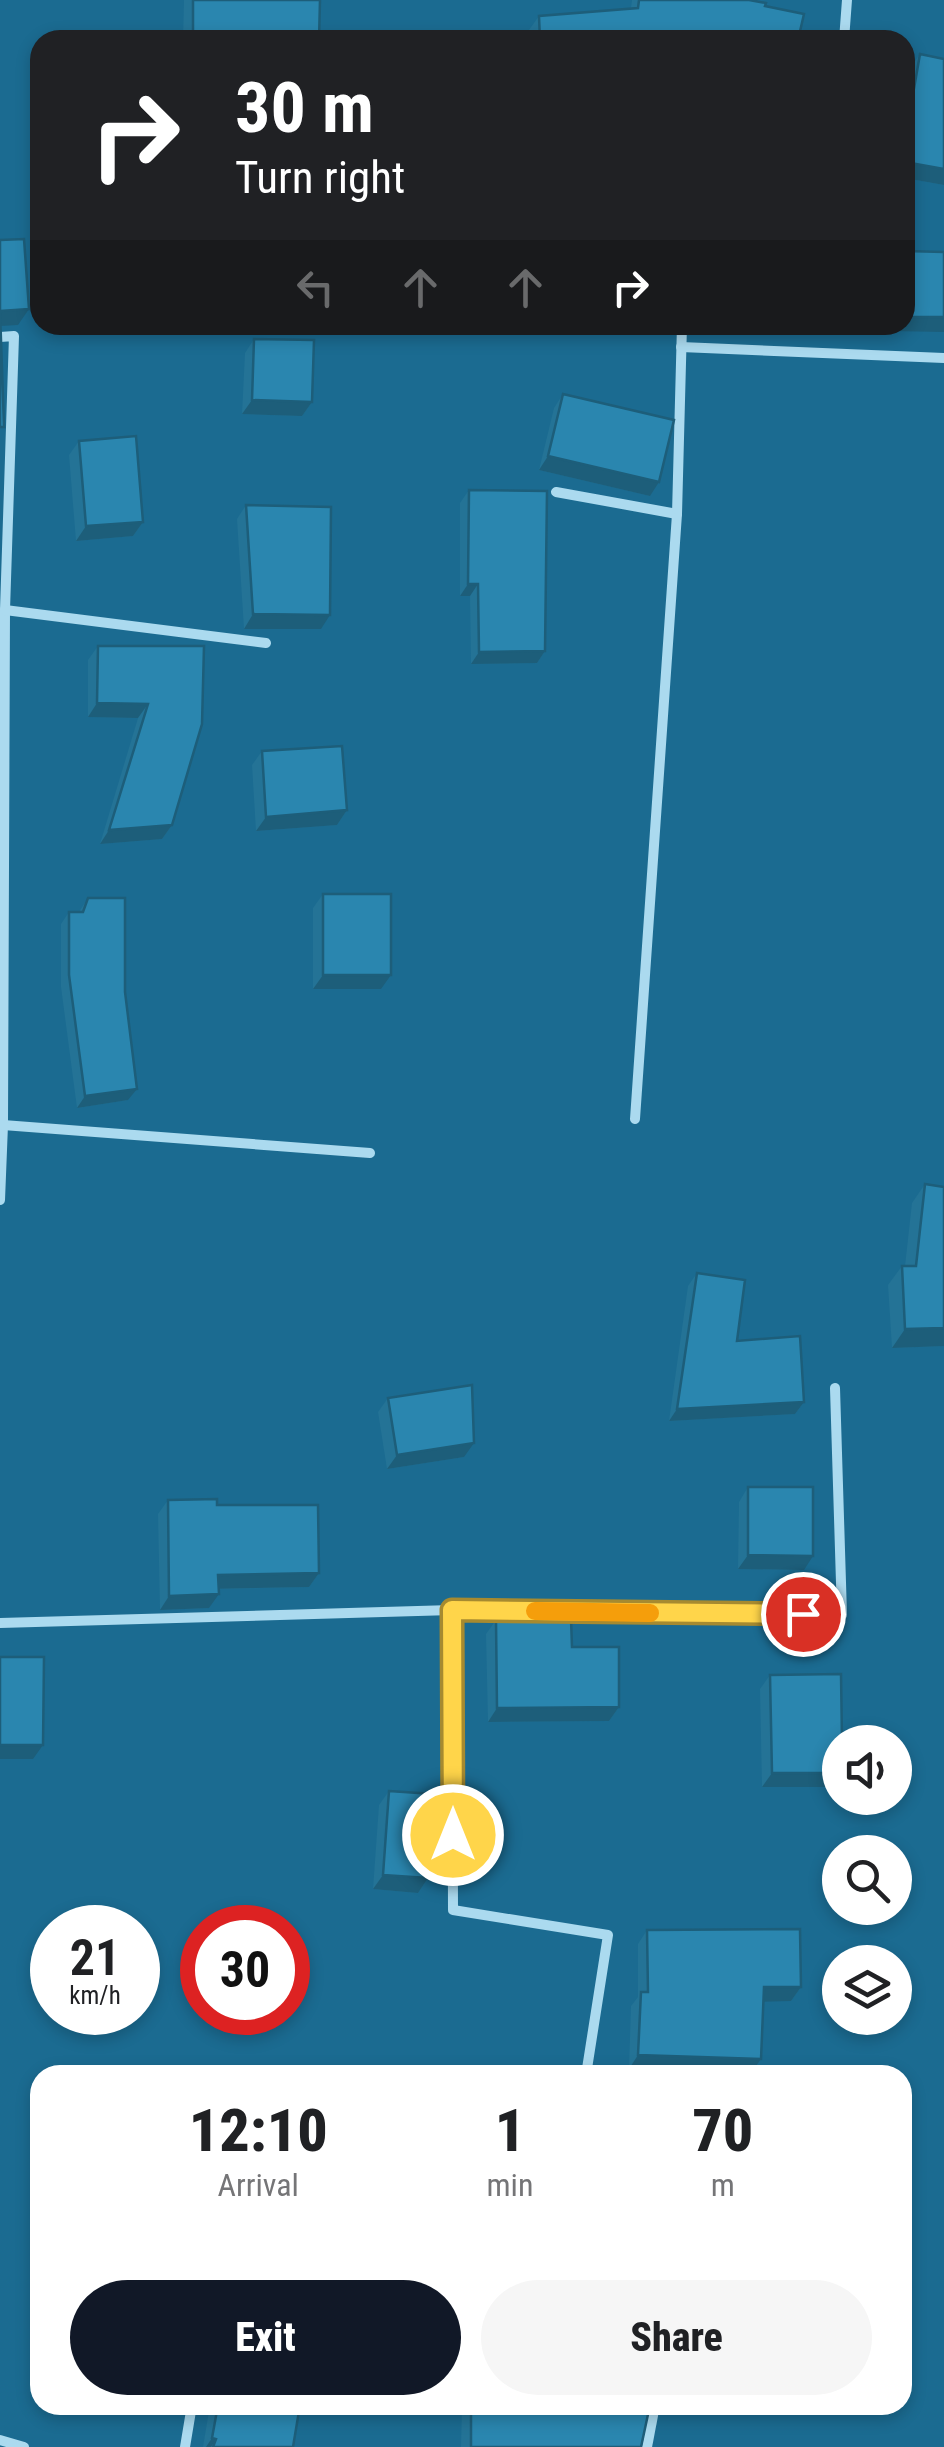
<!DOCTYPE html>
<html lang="en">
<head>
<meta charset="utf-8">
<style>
  :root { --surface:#fff; --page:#f6f6f6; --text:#202124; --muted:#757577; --accent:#111827 }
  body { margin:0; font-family:"Roboto Condensed",sans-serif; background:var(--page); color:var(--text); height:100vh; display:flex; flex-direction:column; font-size:38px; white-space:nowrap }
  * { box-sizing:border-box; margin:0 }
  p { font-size:32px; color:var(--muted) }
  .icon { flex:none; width:55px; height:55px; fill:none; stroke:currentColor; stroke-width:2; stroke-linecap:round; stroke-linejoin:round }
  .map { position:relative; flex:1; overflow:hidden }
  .panel { position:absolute; left:30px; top:2065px; width:882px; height:350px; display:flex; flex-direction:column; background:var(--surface); border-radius:30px; box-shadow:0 5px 15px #0003 }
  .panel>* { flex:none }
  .top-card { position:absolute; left:30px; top:30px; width:885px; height:305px; border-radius:30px; box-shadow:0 5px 15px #0003; background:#202124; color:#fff; overflow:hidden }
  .fabs { position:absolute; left:822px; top:1725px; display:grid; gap:20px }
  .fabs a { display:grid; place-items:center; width:90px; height:90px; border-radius:50%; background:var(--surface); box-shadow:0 5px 15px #0003; font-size:50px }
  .speed { position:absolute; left:30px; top:1905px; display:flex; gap:20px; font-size:50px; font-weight:700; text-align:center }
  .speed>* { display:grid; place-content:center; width:130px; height:130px; border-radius:50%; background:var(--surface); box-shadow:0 5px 15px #0003; line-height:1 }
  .speed small { font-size:25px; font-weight:400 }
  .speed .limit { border:15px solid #d22; background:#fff; color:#111 }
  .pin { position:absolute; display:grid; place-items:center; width:85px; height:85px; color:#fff; margin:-42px; border:5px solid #fff; border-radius:50%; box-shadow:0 2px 10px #0007 }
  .me { position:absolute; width:110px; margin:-55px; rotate:0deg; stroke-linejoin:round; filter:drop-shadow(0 0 8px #0008) }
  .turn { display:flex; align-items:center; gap:35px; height:210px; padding:0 40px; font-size:45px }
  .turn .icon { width:130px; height:130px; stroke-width:2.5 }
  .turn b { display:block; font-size:70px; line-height:85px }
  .lanes { display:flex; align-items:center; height:95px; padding:0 40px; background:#0003; justify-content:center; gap:50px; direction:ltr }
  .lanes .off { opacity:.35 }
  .eta { display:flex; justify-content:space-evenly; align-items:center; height:170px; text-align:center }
  .eta b { font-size:60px; font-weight:800; line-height:70px }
  .primary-button { display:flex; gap:20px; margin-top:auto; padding:20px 40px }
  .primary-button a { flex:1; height:115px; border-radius:60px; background:var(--accent); color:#fff; font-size:40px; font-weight:800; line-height:115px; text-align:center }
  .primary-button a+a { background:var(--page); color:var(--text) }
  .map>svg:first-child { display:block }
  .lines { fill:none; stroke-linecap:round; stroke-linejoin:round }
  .minor { stroke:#abdaef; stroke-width:10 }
  .wall { fill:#247396 }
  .shaded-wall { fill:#1d5e7a }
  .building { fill:#2a86af; stroke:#1d5e7a; stroke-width:2.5 }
  .route-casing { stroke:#a68a30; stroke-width:25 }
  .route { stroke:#ffd54a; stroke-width:18 }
  .slow { stroke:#f59e0b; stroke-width:18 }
</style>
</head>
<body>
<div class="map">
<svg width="944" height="2447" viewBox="0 0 944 2447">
  <rect width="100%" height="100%" fill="#1b6b91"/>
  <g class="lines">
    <g class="minor">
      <polyline points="844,40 847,0"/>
      <polyline points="0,337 14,336 5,610 3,1125 0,1200"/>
      <polyline points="681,347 944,358"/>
      <polyline points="556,492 677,514"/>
      <polyline points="5,610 266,643"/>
      <polyline points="635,1119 677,514 682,325"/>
      <polyline points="3,1125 370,1153"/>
      <polyline points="452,1610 453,1910 608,1935 586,2075"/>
      <polyline points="0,1623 452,1610 842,1615 835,1388"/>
      <polyline points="0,2440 24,2447"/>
      <polyline points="185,2447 192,2405"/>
      <polyline points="647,2447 655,2405"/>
    </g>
  </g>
  <g class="wall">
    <polygon points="184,0 320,0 319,40 183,40"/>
    <polygon points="632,0 749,0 765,6 798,40 530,40 529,30 539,16 631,8"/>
    <polygon points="920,54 944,185 905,178 905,99 910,68"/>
    <polygon points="254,339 312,402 302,416 242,414 245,353"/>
    <polygon points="563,394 650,496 539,470 554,408"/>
    <polygon points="79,441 143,522 133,536 76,541 69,455"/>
    <polygon points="469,490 545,651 537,663 471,664 470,596 460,596 460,503"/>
    <polygon points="246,505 321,629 244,629 237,519"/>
    <polygon points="98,646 202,724 172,825 162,839 100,844 138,718 88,717 88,660"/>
    <polygon points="262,751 347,810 337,825 256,831 252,765"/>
    <polygon points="323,894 381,989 313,989 313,908"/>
    <polygon points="88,898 125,992 128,1100 77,1108 61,987 61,924 69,912 79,912"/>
    <polygon points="925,1184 944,1187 944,1346 892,1348 888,1285 902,1266 905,1266 912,1203"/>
    <polygon points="697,1273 737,1341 804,1402 795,1414 669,1421 688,1286"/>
    <polygon points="388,1398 464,1457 387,1469 378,1412"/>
    <polygon points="748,1487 804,1570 738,1569 739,1502"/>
    <polygon points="168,1500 217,1505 319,1573 309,1587 219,1589 209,1608 160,1610 158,1514"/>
    <polygon points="496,1620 572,1647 619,1707 609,1721 488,1722 486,1634"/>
    <polygon points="770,1675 833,1787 762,1787 760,1689"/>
    <polygon points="389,1791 428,1878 418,1893 373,1889 379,1805"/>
    <polygon points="647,1930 801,1987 791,2001 763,2001 751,2073 629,2069 631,2006 638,1997 638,1944"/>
    <polygon points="210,2405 300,2405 293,2447 203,2447"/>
    <polygon points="462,2405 650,2405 641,2447 461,2447"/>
  </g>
  <g class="shaded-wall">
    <polygon points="905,162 944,169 944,185 905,178"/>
    <polygon points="29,309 18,325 0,326 0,311"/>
    <polygon points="905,317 944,317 944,332 892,331 896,325 905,325"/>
    <polygon points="697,325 810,325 809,327 695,328"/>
    <polygon points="252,400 312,402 302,416 242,414"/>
    <polygon points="548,456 659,482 650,496 539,470"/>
    <polygon points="143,522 133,536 76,541 86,526"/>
    <polygon points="468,584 478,584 470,596 460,596"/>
    <polygon points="253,614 330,615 321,629 244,629"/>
    <polygon points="545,651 537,663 471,664 479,652"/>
    <polygon points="97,703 148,704 138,718 88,717"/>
    <polygon points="347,810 337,825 256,831 266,817"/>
    <polygon points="172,825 162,839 100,844 109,830"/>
    <polygon points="323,975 391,975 381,989 313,989"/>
    <polygon points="137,1089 128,1100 77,1108 85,1096"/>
    <polygon points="944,1328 944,1346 892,1348 905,1329"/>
    <polygon points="804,1402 795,1414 669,1421 677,1409"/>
    <polygon points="474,1443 464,1457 387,1469 397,1455"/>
    <polygon points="748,1555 813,1556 804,1570 738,1569"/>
    <polygon points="319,1573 309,1587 208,1589 218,1575"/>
    <polygon points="219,1594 209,1608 160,1610 169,1596"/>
    <polygon points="619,1707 609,1721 488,1722 497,1708"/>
    <polygon points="0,1745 43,1745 33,1759 0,1759"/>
    <polygon points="772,1773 840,1773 840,1777 833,1787 762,1787"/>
    <polygon points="383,1875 428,1878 418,1893 373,1889"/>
    <polygon points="764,1987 801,1987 791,2001 754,2002"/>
    <polygon points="638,2055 761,2059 751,2073 629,2069"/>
    <polygon points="212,2438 216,2439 211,2447 206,2447"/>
  </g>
  <g class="building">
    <polygon points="193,0 320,0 319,40 193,40"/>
    <polygon points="639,0 749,0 766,3 765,6 804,14 798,40 540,40 539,16 638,8"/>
    <polygon points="920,54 944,59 944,169 905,162 905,140"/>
    <polygon points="24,239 29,309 0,311 4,427 0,427 0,240"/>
    <polygon points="905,251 944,252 944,317 905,317"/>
    <polygon points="254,339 314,340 312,402 252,400"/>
    <polygon points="563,394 674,420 659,482 548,456"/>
    <polygon points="136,436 143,522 86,526 79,441"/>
    <polygon points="469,490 547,491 545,651 479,652 478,584 468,584"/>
    <polygon points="246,505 331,507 330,615 253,614"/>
    <polygon points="98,646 204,646 202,724 172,825 109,830 148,704 97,703"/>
    <polygon points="342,746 347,810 266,817 262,751"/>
    <rect x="323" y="894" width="68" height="81"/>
    <polygon points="88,898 125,898 125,992 137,1089 85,1096 69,975 69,912 83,912"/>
    <polygon points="925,1184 944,1187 944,1328 905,1329 902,1266 916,1266"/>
    <polygon points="697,1273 745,1280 737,1341 800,1336 804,1402 677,1409"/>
    <polygon points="472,1385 474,1443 397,1455 388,1398"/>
    <polygon points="748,1487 813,1487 813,1556 748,1555"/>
    <polygon points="217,1499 217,1505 318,1505 319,1573 218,1575 219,1594 169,1596 168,1500"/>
    <polygon points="571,1619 572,1647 619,1647 619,1707 497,1708 496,1620"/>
    <polygon points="0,1657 44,1657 43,1745 0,1745"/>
    <polygon points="841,1674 842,1742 840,1742 840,1773 772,1773 770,1675"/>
    <polygon points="389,1791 433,1794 428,1878 383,1875"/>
    <polygon points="800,1929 801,1987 764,1987 761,2059 638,2055 641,1992 648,1992 647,1930"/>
    <polygon points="218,2405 300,2405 293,2447 213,2447 216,2439 212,2438"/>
    <polygon points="471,2405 650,2405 641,2447 471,2447"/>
  </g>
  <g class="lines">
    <defs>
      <polyline id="route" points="453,1835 452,1610 803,1614"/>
    </defs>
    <use href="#route" class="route-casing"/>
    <use href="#route" class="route"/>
    <polyline class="slow" points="535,1611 650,1613"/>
  </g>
</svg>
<div class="fabs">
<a><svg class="icon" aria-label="sound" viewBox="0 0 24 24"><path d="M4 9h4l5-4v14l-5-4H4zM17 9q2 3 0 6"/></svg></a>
<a><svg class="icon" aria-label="search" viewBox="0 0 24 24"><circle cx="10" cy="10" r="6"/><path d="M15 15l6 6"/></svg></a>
<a><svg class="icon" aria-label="layers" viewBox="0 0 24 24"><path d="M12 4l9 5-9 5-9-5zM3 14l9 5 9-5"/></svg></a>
</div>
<div class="speed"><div>21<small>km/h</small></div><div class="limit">30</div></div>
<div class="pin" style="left:803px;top:1614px;background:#d93025"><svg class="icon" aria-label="arrive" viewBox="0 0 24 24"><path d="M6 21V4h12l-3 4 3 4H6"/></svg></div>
<svg class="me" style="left:453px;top:1835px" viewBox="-20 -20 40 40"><circle r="17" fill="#ffd54a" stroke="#fff" stroke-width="3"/><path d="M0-11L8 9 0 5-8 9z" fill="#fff"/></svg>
<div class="top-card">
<div class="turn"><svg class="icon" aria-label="right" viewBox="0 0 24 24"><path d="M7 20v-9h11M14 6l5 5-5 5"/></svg><div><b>30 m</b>Turn right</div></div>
<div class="lanes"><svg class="icon off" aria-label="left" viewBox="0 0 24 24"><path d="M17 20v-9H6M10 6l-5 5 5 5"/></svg><svg class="icon off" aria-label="ahead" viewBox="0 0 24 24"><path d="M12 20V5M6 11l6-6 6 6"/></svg><svg class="icon off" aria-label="ahead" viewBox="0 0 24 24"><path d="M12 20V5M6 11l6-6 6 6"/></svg><svg class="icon" aria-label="right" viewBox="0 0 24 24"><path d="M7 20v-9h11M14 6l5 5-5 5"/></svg></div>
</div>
<section class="panel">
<div class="eta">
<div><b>12:10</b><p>Arrival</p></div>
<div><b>1</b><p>min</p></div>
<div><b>70</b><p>m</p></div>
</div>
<div class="primary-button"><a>Exit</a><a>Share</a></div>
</section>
</div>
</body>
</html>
